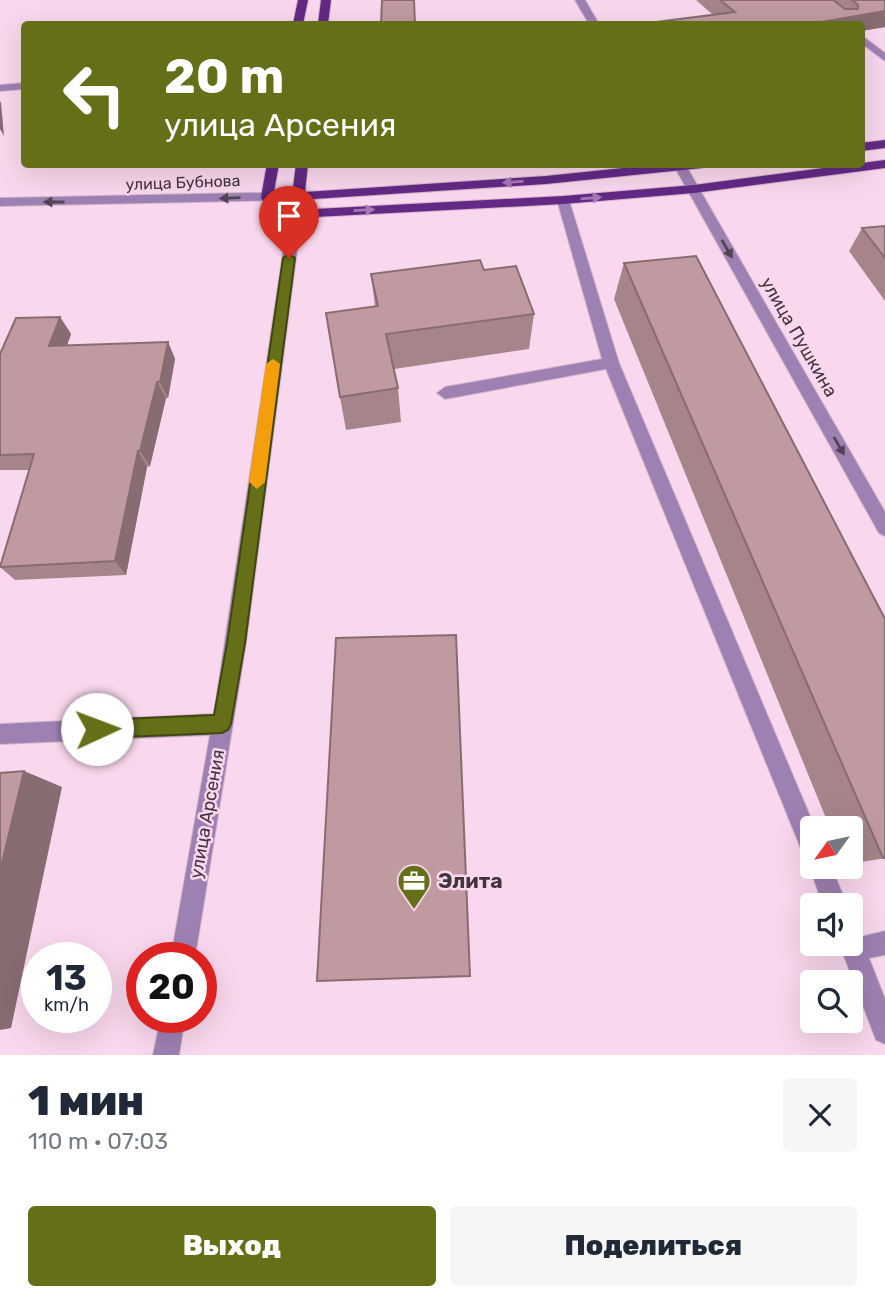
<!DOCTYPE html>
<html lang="ru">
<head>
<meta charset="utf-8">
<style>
  :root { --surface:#fff; --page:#f6f6f7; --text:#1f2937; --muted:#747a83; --accent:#646f17 }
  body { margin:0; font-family:Rubik,sans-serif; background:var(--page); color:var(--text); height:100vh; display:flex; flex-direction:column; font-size:26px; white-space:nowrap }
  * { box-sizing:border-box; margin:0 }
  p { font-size:23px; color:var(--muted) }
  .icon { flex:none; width:38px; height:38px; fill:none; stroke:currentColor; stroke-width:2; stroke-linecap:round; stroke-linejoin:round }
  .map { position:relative; height:1055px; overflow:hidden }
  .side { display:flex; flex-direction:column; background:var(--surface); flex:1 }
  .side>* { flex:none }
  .banner { position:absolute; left:21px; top:21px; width:844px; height:147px; border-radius:7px; box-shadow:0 7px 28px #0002; background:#646f17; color:#fff; overflow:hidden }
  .needle { width:46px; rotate:237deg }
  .tools { position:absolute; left:800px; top:816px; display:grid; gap:14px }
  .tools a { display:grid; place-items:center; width:63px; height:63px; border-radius:7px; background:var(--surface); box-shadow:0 7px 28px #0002; font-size:35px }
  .speed { position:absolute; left:21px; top:942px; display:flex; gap:14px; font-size:35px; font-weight:700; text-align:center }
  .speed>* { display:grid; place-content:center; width:91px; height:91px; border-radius:50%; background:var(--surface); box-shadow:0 7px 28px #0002; line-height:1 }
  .speed small { font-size:18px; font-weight:400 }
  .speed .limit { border:10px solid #d22; background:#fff; color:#111 }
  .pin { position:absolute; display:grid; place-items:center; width:60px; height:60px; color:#fff; margin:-72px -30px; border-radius:50% 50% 50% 0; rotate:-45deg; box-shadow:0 0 7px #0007 }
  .pin .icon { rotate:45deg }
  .me { position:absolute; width:77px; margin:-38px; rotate:88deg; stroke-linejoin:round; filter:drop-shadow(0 0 5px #0008) }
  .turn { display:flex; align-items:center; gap:24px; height:147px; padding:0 28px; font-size:32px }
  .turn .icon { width:91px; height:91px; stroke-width:2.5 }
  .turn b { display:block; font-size:49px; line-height:60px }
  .round { display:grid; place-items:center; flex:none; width:74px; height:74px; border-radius:7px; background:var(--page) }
  .headline { display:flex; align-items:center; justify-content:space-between; height:119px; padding:0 28px }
  h1 { font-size:42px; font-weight:800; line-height:52px }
  .cta { display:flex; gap:14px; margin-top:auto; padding:14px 28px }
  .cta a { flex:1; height:80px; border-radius:7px; background:var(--accent); color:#fff; font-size:28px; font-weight:800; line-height:80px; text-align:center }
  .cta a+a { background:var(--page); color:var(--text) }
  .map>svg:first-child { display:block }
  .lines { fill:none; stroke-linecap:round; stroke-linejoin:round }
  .minor-casing { stroke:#d4b6cb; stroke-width:2 }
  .major-casing { stroke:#d4b6cb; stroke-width:2 }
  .minor { fill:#9e81b3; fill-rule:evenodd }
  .major { fill:#632985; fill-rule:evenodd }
  .wall { fill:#a6848a }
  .shaded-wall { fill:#876c71 }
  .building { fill:#c19aa1; stroke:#876c71; stroke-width:2 }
  .oneway { fill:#a677b4 }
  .oneway2 { fill:#544355 }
  .route { fill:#646f17; stroke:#41480f; stroke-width:2 }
  .slow { fill:#f59e0b }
  .labels { text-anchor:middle; stroke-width:5; stroke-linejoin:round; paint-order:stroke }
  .far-street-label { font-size:16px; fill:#42343d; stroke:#f9d7ee }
  .street-label { font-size:18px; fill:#42343d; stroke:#f9d7ee }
  .near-poi-label { font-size:21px; font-weight:bold; fill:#42343d; stroke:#f9d7ee; text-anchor:start }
</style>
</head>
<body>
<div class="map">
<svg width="885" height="1055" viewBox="0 0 885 1055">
  <rect width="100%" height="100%" fill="#f9d7ee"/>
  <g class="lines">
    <defs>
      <g id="minor">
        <polygon points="575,0 585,0 599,24 589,24"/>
        <polygon points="861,35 885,53 885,61 861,43"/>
        <polygon points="24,83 24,89 0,91 0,85"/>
        <polygon points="673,164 685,164 885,512 885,536 879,533"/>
        <polygon points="298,192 304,196 246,643 195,957 171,957 210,735 0,744 0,724 214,714 291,200 0,206 0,198"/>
        <polygon points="563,196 569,200 619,363 815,828 812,828 812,866 831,866 847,905 823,905 809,866 812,859 804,856 606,369 445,399 437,393 445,387 602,359 557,200"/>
        <polygon points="850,929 858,933 860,937 885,931 885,955 869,958 885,999 885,1044 876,1040 839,943 850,943"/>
        <polygon points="161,1017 185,1017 179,1055 153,1055"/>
      </g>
      <g id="major">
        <polygon points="298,0 308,0 303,24 293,24"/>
        <polygon points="321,0 331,0 328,24 318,24"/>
        <polygon points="885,140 885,148 861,151 861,143"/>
        <polygon points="885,160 885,168 694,193 563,204 296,218 270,213 261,197 267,164 279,164 273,197 279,207 296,210 563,196 694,185"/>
        <polygon points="296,164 308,164 305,192 546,176 662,164 708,164 702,168 546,184 298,200 292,196"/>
      </g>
    </defs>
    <use href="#minor" class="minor-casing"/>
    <use href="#major" class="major-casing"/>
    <use href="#minor" class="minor"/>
    <use href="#major" class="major"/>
  </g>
  <g class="wall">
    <polygon points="696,0 885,0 885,27 861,31 713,15"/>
    <polygon points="885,226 885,301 849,251 862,228"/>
    <polygon points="624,263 885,619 885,858 850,864 850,828 830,828 614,299"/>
    <polygon points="484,270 534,314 529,349 394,369 398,388 401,422 346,430 340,397 375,306 371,274"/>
    <polygon points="60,317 71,334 67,346 168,342 175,359 168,398 166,398 150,466 147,467 126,575 15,580 0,567 29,470 0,470 0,354"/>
  </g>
  <g class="shaded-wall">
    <polygon points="885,11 885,27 861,31 861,24 810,24"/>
    <polygon points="0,101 1,103 4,136 0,129"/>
    <polygon points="60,317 71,334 60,363 49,346"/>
    <polygon points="168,342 175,359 168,398 160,382"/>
    <polygon points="157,382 166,398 150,466 140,451"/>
    <polygon points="138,451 147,467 126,575 115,561"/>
    <polygon points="24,771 62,787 11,1028 0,1030 0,871"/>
  </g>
  <g class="building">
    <polygon points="382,0 414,0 415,24 381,24"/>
    <polygon points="720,0 833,0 845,9 858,9 858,5 852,0 885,0 885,11 810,24 640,24 735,12"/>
    <polygon points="885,226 885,258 862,228"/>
    <polygon points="696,256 885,619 885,858 883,858 624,263"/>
    <polygon points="480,260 484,270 516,266 534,314 386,334 398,388 340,397 326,313 378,306 371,274"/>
    <polygon points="60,317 49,346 168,342 160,382 157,382 140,451 138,451 115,561 0,567 34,454 0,455 0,354 16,318"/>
    <polygon points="456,635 470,976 317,981 336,638"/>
    <polygon points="24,771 0,871 0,773"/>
  </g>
  <defs><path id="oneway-solid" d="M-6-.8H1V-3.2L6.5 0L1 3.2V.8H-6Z" transform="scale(1.75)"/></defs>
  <g class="oneway">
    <use href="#oneway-solid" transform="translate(513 182) rotate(176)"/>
    <use href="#oneway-solid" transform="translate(591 198) rotate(-5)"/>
    <use href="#oneway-solid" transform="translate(364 210) rotate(-3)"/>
  </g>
  <g class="oneway2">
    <use href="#oneway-solid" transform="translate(230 198) rotate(178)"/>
    <use href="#oneway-solid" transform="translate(54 202) rotate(180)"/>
    <use href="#oneway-solid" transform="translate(727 249) rotate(60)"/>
    <use href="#oneway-solid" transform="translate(839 446) rotate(60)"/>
  </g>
  <polygon class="route" points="289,254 295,258 245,643 231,724 228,730 222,733 97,738 91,736 88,729 91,722 97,720 214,715 227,643 283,258"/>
  <polygon class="slow" points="273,359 280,364 265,482 257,489 249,482 266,364"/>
  <defs>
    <symbol id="office-pin" viewBox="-11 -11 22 30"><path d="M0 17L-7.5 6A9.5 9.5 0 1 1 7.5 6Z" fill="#646f17" stroke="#f9d7ee"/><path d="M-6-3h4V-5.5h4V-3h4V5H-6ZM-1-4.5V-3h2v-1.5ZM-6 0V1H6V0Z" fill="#fff"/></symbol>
  </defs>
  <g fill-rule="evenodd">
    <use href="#office-pin" x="395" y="862" width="38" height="52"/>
  </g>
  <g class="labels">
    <g class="far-street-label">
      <text transform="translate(183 182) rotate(-2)" y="6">улица Бубнова</text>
    </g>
    <g class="street-label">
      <text transform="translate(799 337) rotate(60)" y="6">улица Пушкина</text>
      <text transform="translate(207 814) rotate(-80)" y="6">улица Арсения</text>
    </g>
    <g class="near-poi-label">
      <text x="438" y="888">Элита</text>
    </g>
  </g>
</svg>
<div class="tools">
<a><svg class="needle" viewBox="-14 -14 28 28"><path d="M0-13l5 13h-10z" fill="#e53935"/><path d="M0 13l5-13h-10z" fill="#747a83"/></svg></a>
<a><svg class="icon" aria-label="sound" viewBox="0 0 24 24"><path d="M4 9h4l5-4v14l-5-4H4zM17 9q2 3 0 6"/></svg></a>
<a><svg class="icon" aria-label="search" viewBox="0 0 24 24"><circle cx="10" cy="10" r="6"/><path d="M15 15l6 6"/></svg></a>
</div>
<div class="speed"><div>13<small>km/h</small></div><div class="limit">20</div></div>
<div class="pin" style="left:289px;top:258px;background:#d93025"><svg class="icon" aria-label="arrive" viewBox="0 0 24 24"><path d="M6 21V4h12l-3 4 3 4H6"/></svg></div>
<svg class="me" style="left:97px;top:729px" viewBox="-20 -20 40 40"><circle r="19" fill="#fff"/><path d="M0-13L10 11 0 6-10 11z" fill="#646f17"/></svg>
<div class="banner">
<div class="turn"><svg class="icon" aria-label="left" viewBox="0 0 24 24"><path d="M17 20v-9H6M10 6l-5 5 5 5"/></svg><div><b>20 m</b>улица Арсения</div></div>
</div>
</div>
<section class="side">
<div class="headline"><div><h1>1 мин</h1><p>110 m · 07:03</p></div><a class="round"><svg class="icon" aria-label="close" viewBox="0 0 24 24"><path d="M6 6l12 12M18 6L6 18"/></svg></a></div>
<div class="cta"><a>Выход</a><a>Поделиться</a></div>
</section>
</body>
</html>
